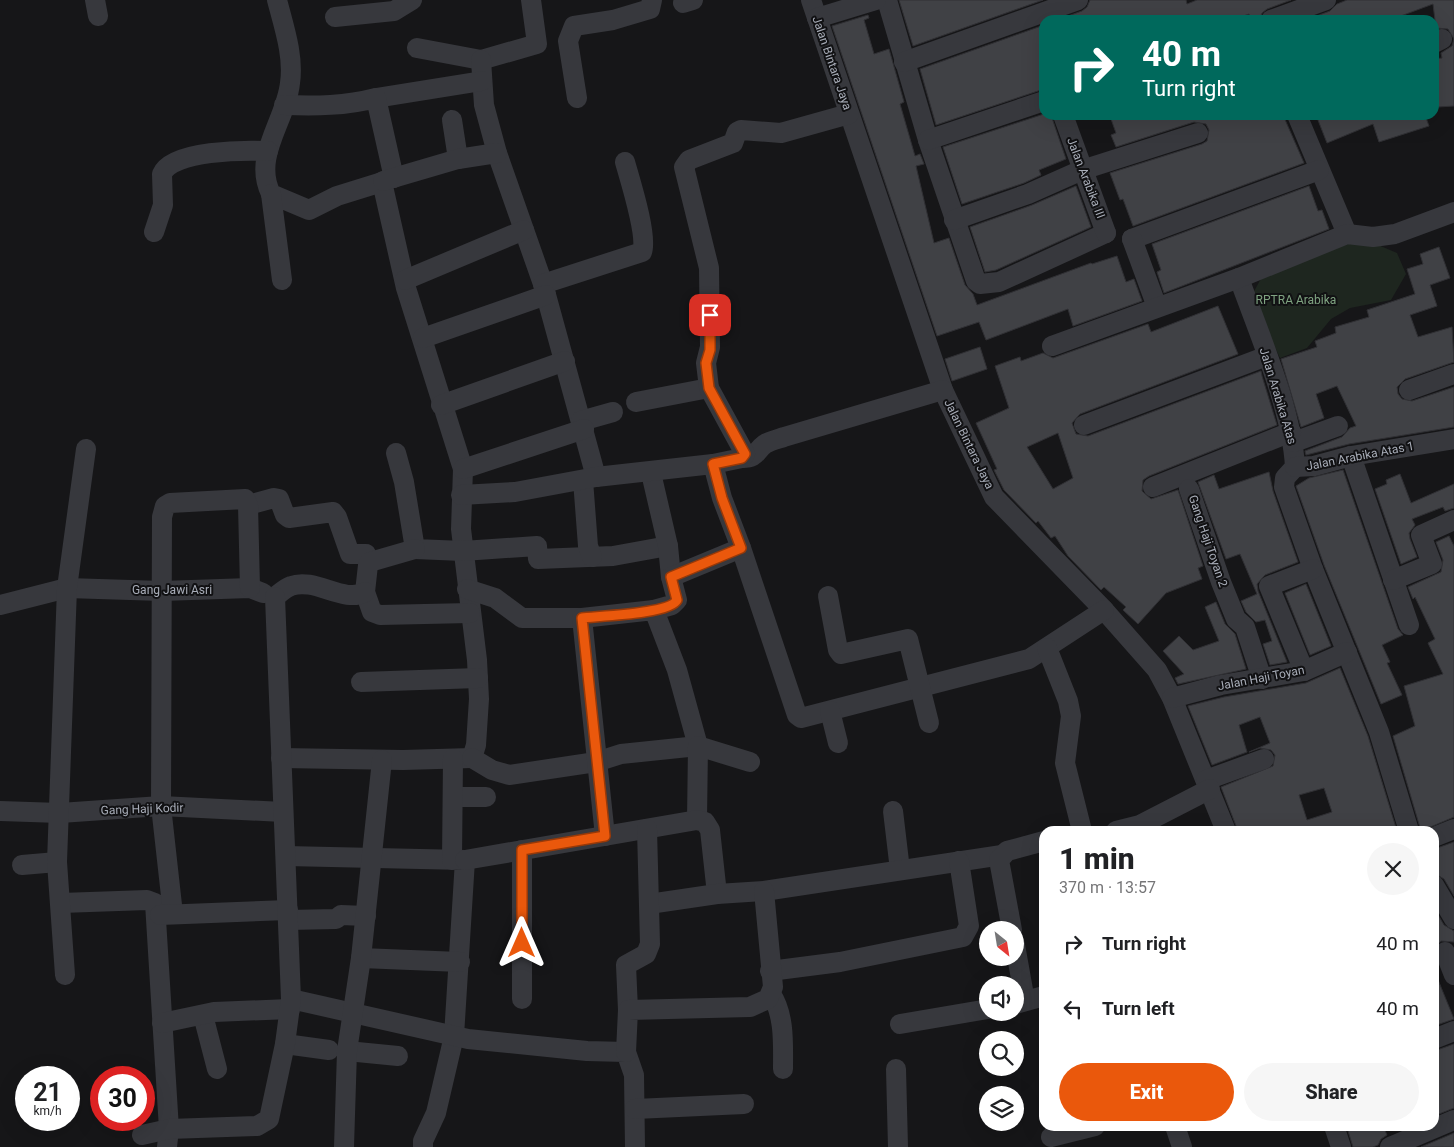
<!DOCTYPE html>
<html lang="en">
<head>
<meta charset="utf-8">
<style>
  :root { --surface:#fff; --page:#f6f6f6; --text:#202124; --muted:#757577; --accent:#ea580c }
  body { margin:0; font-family:Roboto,sans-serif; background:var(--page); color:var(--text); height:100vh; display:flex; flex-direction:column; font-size:19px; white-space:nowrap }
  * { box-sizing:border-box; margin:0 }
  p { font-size:16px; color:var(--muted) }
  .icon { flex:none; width:28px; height:28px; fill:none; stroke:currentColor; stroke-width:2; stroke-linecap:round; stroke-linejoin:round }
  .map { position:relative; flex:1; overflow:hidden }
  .drawer { position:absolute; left:1039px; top:826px; width:400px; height:305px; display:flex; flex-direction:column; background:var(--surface); border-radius:15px; box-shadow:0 5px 20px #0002 }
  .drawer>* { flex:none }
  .banner { position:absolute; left:1039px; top:15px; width:400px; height:105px; border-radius:15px; box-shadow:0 5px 20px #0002; background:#00695c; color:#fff; overflow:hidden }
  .needle { width:32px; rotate:150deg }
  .fabs { position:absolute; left:979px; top:921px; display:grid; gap:10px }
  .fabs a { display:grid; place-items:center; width:45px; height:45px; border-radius:50%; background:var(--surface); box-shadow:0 5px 20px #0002; font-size:25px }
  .speed { position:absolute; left:15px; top:1066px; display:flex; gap:10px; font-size:25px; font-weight:700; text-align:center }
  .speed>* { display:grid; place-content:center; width:65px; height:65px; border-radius:50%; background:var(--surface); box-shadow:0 5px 20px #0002; line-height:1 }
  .speed small { font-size:12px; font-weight:400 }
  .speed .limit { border:8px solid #d22; background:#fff; color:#111 }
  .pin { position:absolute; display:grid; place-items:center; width:42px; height:42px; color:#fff; margin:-21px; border-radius:10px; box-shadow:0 2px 8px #0006 }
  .me { position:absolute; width:55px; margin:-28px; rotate:0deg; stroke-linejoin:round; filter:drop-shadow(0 0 4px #0008) }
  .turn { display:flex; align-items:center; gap:18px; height:105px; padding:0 20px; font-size:22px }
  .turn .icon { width:65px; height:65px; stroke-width:2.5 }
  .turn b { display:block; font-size:35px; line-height:42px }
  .round { display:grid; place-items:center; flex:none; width:52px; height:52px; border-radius:26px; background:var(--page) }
  .overview { display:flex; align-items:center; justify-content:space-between; height:85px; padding:0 20px }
  h1 { font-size:30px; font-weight:800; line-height:38px }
  .button { display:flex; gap:10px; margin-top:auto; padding:10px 20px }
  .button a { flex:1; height:58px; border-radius:30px; background:var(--accent); color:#fff; font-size:20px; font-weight:800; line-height:58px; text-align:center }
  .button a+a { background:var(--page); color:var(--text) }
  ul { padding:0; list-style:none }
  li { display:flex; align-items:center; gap:15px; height:65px; padding:0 20px }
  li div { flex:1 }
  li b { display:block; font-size:19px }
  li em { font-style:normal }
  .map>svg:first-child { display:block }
  .green { fill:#1e261f }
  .building { fill:#404145; stroke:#303034; fill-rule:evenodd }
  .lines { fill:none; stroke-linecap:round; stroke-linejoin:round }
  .minor { stroke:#37383d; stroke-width:20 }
  .route-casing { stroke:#983908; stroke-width:12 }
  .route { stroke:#ea580c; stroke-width:9 }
  .labels { text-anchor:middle; stroke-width:4; stroke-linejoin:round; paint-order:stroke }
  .street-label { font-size:12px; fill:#a8adb8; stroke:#111113 }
  .park-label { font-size:12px; fill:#7fa381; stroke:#111113 }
</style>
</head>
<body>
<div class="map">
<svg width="1454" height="1147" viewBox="0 0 1454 1147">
  <rect width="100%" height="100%" fill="#161618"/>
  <polygon class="green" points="1364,239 1397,253 1406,274 1391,300 1350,308 1331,319 1307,348 1280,358 1251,297 1265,271"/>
  <g class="building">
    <polygon points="899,0 1043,0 913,46"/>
    <polygon points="1090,0 1186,0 1187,4 1197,0 1291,0 1267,9 1262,13 1259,20 1250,20 1249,14 1232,20 1057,20 1082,11 1087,7"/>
    <polygon points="1347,0 1454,0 1454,106 1438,107 1434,59 1442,58 1441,53 1452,46 1454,39 1448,29 1436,28 1433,4 1390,20 1306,20 1330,11 1337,4"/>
    <polygon points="868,15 869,18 864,20 874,54 889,49 904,102 900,104 915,156 920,154 924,164 916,166 934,243 949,238 965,285 973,294 977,305 1091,263 1092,264 1117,256 1126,282 1134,279 1142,301 1073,326 1068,309 986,340 979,322 937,336 832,26"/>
    <polygon points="1044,25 1044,89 936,125 920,69"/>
    <polygon points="1044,114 1051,115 1066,159 1039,170 1041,175 1024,183 962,204 943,147"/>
    <polygon points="1121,115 1283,115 1304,163 1133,226 1123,199 1120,200 1110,173 1202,144 1207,141 1209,130 1206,124 1194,122 1116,147 1111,135 1116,133 1111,119"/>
    <polygon points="1316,115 1425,115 1429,126 1379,142 1373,124 1327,143"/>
    <polygon points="1076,186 1091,227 996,270 985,272 970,227 1032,205"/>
    <polygon points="1309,186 1318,211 1322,210 1329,229 1164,293 1157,272 1161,270 1152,244"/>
    <polygon points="1439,247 1450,278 1430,285 1437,306 1410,315 1418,337 1452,327 1454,362 1405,379 1397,387 1398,394 1402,399 1412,401 1454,387 1454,427 1349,444 1306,455 1305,451 1342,437 1350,428 1356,426 1337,386 1316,394 1324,418 1301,427 1281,359 1317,347 1315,341 1336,333 1335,327 1369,317 1367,310 1415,294 1407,269 1423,264 1420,254"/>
    <path d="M1218 306 1238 354 1080 414 1072 423 1076 434 1088 436 1261 371 1262 376 1277 425 1149 476 1143 480 1142 491 1151 499 1178 490 1203 566 1198 568 1202 579 1166 593 1138 624 1123 610 1126 607 1104 587 1101 590 1068 556 1055 536 1051 538 1038 521 1036 523 1004 490 994 470 997 469 976 423 1009 408 995 366 1020 357 1021 361 1043 353 1053 358 1148 324 1151 332ZM1058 433 1073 478 1053 489 1027 447Z"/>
    <polygon points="980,347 987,369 952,381 945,359"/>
    <polygon points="1343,470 1398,629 1403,635 1382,645 1390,662 1387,663 1402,695 1381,704 1324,565 1296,486 1309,478"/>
    <polygon points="1269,472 1273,491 1298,562 1265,575 1257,584 1258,591 1287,662 1270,665 1263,644 1272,641 1265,620 1256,622 1246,612 1241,601 1257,594 1240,554 1226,559 1198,482 1214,475 1219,489"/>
    <polygon points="1400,474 1411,503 1454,484 1454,508 1445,511 1443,507 1412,519 1415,525 1409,533 1410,539 1417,557 1401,564 1375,489 1387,484 1386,480"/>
    <polygon points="1449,536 1454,546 1454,817 1421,831 1393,736 1415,726 1404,686 1443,674 1428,643 1435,639 1415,597 1413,599 1408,587 1441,572 1443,560 1436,542"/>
    <polygon points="1306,584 1331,646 1310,655 1285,593"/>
    <polygon points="1216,602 1225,624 1235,634 1246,669 1178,684 1175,678 1184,674 1163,651 1179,636 1193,650 1219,641 1205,607"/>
    <path d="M1340 668 1368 736 1397 831H1238L1221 787 1273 766 1275 755 1271 750 1260 748 1249 752 1270 743 1260 717 1239 725 1247 752 1212 765 1188 706 1224 697 1306 683ZM1324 788 1332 812 1307 820 1299 795Z"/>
    <polygon points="1454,842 1454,896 1444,879 1434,873 1434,849"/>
    <polygon points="1434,908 1444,925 1454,931 1454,942 1441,941 1434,949"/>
    <polygon points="1434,970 1454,1019 1434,1026"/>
    <polygon points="1454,1044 1454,1108 1434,1116 1434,1051"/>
    <polygon points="1361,1126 1383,1126 1387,1135 1381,1139 1378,1145 1373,1147 1353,1147 1348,1131"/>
    <polygon points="1454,1133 1454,1147 1421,1147"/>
  </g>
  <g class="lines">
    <g class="minor">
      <polyline points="95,0 98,16"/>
      <path d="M277 0C284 27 294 56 290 83 286 121 252 156 271 194L309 210 337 196 382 182 406 288 463 469 461 529 477 660 479 699 476 745 472 758 403 760 281 758"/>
      <polyline points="811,0 943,390 994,497 1104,610 1157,670 1172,698 1226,831"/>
      <polyline points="887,0 928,140 976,281 980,284 999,282 1106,233"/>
      <polyline points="683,3 693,0"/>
      <polyline points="335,17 394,11 412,0"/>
      <polyline points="817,18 876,0"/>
      <polyline points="1271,20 1326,0"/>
      <polyline points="1434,43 1442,39"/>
      <polyline points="417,48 481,60 537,44 531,0"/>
      <polyline points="481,60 484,105 497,153 543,284 596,477"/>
      <polyline points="904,62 1078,0"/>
      <polyline points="376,98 482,81"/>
      <polyline points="577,98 568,41 574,26 613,20 650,9 652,0"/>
      <path d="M284 105C316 106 345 106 376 98L394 178"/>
      <polyline points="1063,115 1106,233"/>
      <polyline points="1297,115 1347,234"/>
      <polyline points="452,120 458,159"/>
      <polyline points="928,140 1044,101"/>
      <polyline points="383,181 458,159 497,153"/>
      <polyline points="271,194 282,280"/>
      <polyline points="954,220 1028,194 1082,170 1198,133"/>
      <path d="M154 232 163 205 162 174C172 150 245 150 268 151"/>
      <polyline points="1132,239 1319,170"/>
      <polyline points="1132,239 1157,307"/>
      <path d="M1239 278C1259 334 1292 409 1295 467L1285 478 1284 487 1313 569 1379 732 1409 831"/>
      <polyline points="405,280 524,230"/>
      <path d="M543 284 642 252C648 236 630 180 625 162"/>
      <polyline points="423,338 546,295"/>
      <polyline points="1052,346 1239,278 1347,234 1373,237 1395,234 1454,212"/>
      <polyline points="1409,390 1454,374"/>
      <polyline points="636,402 709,388"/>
      <polyline points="441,405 565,361"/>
      <polyline points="581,421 613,412"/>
      <polyline points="1084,425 1267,356"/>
      <polyline points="1294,442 1338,426"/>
      <polyline points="396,453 404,482 415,549 463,551 537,546 538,559 613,556 668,546"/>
      <polyline points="1351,456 1409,625"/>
      <path d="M742 458C758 458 755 451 765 444 770 441 778 439 784 437L943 390"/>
      <polyline points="713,464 742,458 745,454 709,388 706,363 710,347 709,268 684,167 689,160 733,143 737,132 741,130 781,133 849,114"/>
      <polyline points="1295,467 1314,466 1351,456 1454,439"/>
      <polyline points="463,469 584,429"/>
      <polyline points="651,473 668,546 671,577 677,600 672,605 654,610"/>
      <polyline points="583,480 588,546 592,557"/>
      <polyline points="1153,487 1291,432"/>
      <polyline points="1189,489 1221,582 1236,619 1245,627 1262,679"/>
      <polyline points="461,495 515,492 596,477 713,464 722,498 741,548 797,715 801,718 1029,659 1104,610"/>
      <polyline points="248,505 274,498 279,499 285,515 289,518 333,512 337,517 350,554 366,554 370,562"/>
      <polyline points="415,549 370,562 368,565 365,592 372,612 380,615 470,613"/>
      <polyline points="671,577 741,548"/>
      <polyline points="1393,580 1432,564 1421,535 1454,520"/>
      <polyline points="467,589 495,598 522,618 582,618 654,610 677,670 698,746 621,754 596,762 509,775 492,770 472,758"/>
      <polyline points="828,596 838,650 841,654 908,639 929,723"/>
      <path d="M275 597C279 594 285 588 291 586 315 577 344 604 365 592"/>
      <polyline points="0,605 67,588 162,591 250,588 263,593"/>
      <polyline points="582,618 605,836"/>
      <polyline points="1047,648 1068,701 1071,716 1065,763 1082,831"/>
      <polyline points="1304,671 1269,586 1313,569"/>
      <polyline points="361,682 478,678"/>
      <polyline points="1172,698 1221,685 1304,671 1347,652"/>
      <polyline points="830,711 838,743"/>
      <polyline points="1206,780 1264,759"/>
      <polyline points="453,797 486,797"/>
      <polyline points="0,811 60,813 161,806 283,812"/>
      <polyline points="893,811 900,870"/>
      <polyline points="697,820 698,746 750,762"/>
      <polyline points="1116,831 1140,825 1210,789"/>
      <polyline points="1434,837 1454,829"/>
      <polyline points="522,850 522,999"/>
      <polyline points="286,856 465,860 454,1036 436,1113 423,1141 423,1147"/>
      <polyline points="452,860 453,759"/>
      <polyline points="465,860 697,820 705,822 710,830 717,894"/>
      <polyline points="22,865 57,862"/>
      <polyline points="1434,885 1454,919"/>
      <polyline points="61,903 147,900 155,903 169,1129 167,1147"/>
      <polyline points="649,904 717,894 764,891 1002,855"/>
      <polyline points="173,914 161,806 162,517 165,506 170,503 245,499 248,505 250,588"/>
      <polyline points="160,915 288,910"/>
      <polyline points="288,920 336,919 341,915 366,916"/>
      <polyline points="1012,930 999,860 1007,851 1044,841"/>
      <polyline points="1015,945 1025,1001"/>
      <polyline points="1445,952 1454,975"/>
      <polyline points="361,958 460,962"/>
      <polyline points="770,971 840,962 963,937 969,926 959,861"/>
      <polyline points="65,975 57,862 67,588 86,449"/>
      <path d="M771 994C785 1015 783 1045 783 1069"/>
      <polyline points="291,999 468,1039 587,1051 626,1052 634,1075 635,1147"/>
      <polyline points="1015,1004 1044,996"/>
      <polyline points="628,1010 626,965 646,954 650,944 647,829"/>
      <polyline points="208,1014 204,1019 217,1069"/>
      <polyline points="162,1023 214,1012 290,1009"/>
      <polyline points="900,1024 988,1009"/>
      <polyline points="1434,1039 1454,1031"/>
      <polyline points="285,1044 329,1050"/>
      <polyline points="347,1051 398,1056"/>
      <polyline points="626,1052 628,1010 750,1007 768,999 773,987 764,891"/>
      <polyline points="896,1069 898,1147"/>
      <polyline points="635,1109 744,1104"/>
      <polyline points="1175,1126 1182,1147"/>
      <polyline points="1334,1126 1341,1147"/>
      <polyline points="142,1135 169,1129 257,1126 269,1119 285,1044 291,999 275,597"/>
      <polyline points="1051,1137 1095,1126"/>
      <polyline points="344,1147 347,1051 361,958 382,760"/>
      <polyline points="1390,1147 1454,1120"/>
    </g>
  </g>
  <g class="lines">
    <defs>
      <path id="route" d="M522 943V850L605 836 582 618C599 616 670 614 677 600L671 577 741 548 722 498 713 464 742 458 745 454 709 388 706 363 710 350V315"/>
    </defs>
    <use href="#route" class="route-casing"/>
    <use href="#route" class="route"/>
  </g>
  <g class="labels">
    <g class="street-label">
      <text transform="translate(832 63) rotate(71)" y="4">Jalan Bintara Jaya</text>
      <text transform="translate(1086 178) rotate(69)" y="4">Jalan Arabika III</text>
      <text transform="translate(1278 396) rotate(73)" y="4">Jalan Arabika Atas</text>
      <text transform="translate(969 444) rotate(64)" y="4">Jalan Bintara Jaya</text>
      <text transform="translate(1360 456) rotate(-11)" y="4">Jalan Arabika Atas 1</text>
      <text transform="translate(1208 541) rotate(71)" y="4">Gang Haji Toyan 2</text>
      <text x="172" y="594">Gang Jawi Asri</text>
      <text transform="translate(1261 678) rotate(-11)" y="4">Jalan Haji Toyan</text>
      <text transform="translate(142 809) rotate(-2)" y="4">Gang Haji Kodir</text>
    </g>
    <g class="park-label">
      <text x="1296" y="304">RPTRA Arabika</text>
    </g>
  </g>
</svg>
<div class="fabs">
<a><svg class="needle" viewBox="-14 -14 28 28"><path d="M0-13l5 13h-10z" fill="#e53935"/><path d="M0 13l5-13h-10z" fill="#757577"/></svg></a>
<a><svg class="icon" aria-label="sound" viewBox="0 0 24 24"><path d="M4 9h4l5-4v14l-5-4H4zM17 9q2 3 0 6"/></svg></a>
<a><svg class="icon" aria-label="search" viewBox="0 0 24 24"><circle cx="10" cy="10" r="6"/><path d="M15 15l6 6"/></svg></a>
<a><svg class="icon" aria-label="layers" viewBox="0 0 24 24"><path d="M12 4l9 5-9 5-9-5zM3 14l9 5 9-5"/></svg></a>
</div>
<div class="speed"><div>21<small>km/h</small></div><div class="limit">30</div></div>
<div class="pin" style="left:710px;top:315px;background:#d93025"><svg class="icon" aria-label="arrive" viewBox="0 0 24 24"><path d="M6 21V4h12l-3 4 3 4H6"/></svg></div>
<svg class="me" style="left:522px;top:943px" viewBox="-20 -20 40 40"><path d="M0-17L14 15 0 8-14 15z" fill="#ea580c" stroke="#fff" stroke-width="4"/></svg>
<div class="banner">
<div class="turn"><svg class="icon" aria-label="right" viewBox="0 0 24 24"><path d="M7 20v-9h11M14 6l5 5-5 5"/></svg><div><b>40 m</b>Turn right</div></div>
</div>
<section class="drawer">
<div class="overview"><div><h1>1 min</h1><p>370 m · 13:57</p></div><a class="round"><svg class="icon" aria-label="close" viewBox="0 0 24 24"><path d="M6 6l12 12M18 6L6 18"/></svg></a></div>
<ul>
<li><svg class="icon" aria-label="right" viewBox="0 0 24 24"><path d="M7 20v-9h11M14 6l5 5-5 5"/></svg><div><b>Turn right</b></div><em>40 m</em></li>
<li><svg class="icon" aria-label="left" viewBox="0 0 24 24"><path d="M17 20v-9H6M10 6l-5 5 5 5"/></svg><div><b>Turn left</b></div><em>40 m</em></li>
</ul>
<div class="button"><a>Exit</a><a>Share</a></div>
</section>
</div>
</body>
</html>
